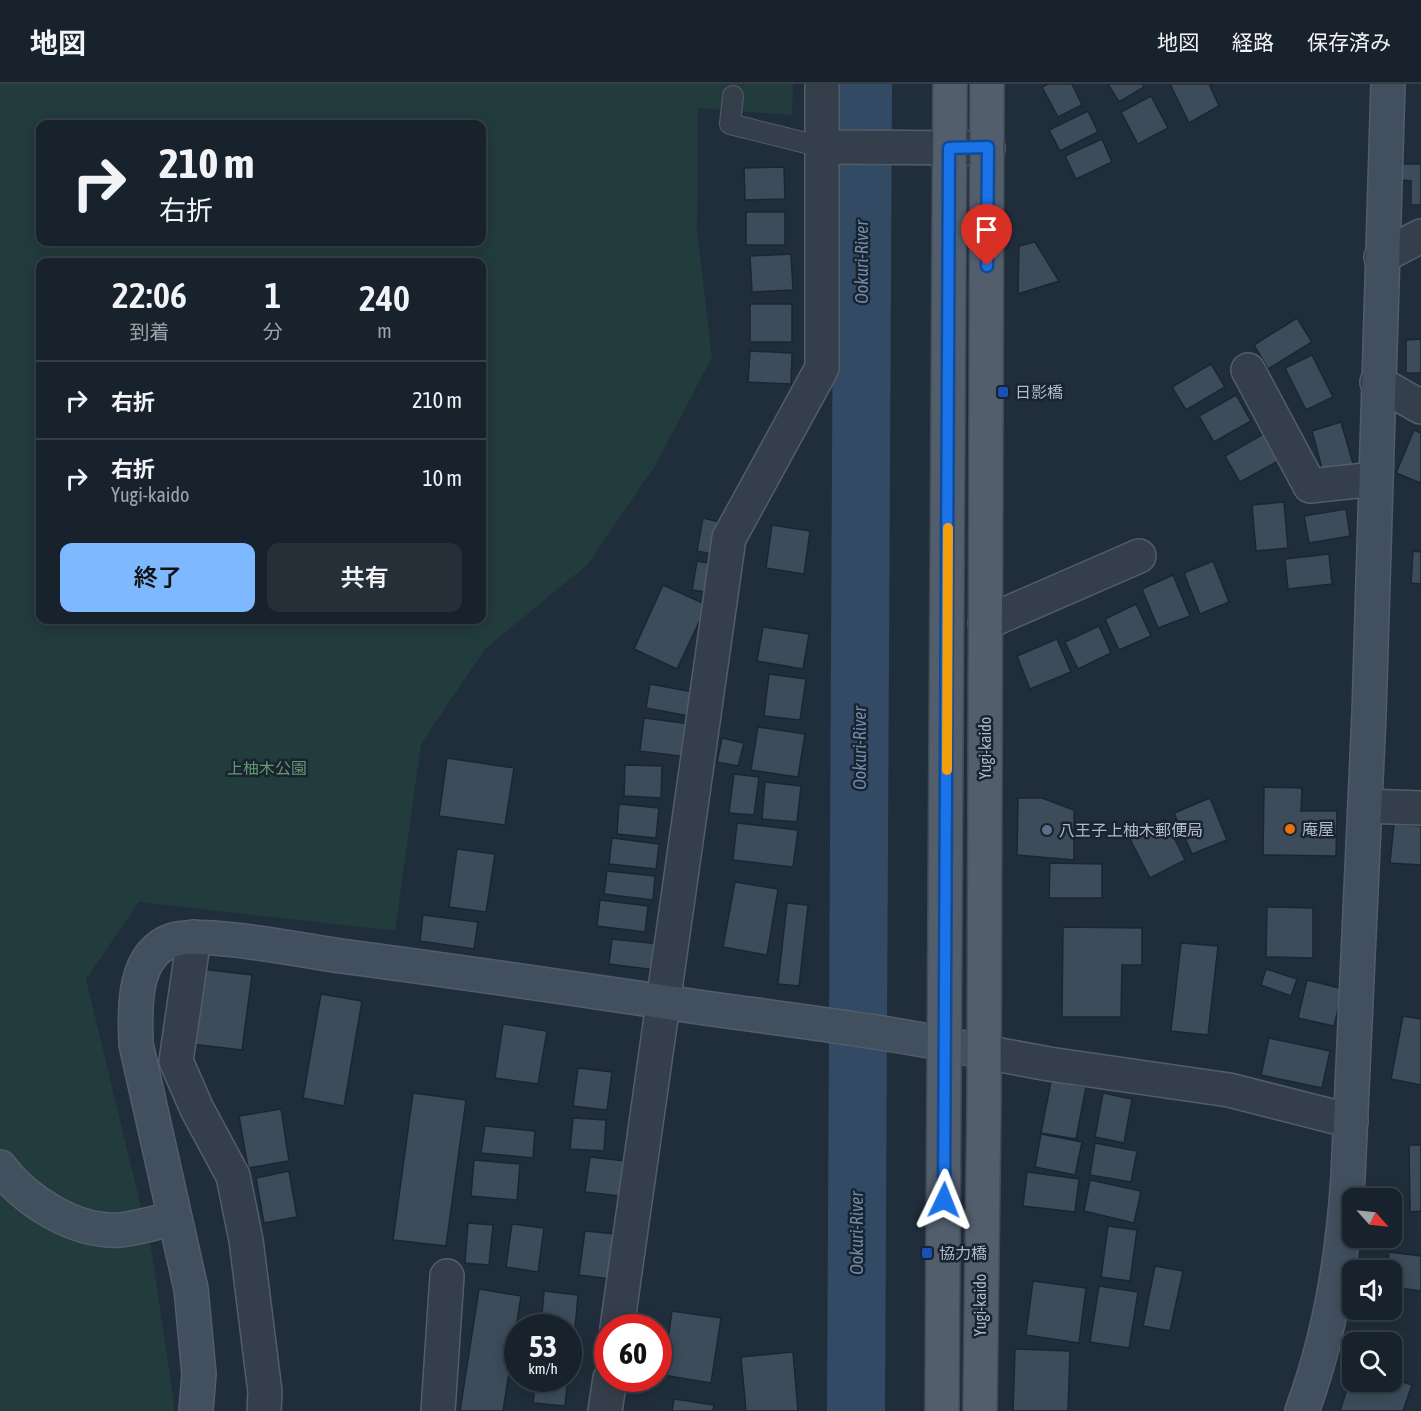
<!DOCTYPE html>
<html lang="ja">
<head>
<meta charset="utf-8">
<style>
  :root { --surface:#18222c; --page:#252f38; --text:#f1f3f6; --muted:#9fa4a9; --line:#363f48; --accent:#7eb8fe }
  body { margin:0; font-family:"Asap Condensed","Noto Sans JP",sans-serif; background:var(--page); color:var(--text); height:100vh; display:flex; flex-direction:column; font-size:22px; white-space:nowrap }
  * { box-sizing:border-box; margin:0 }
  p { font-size:20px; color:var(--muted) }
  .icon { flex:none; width:33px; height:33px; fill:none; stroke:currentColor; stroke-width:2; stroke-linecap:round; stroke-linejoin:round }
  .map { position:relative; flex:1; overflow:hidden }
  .sheet { position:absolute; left:36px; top:174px; width:450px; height:366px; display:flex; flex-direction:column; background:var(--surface); border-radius:12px; box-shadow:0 3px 15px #0003,0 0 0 2px var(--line) }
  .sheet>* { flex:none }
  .hud { position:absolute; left:36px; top:36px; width:450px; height:126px; border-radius:12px; box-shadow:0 3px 15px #0003,0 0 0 2px var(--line); background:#18222c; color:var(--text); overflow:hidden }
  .needle { width:39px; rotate:117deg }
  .fabs { position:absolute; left:1342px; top:1104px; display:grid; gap:12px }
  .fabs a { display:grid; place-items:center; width:60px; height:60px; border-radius:12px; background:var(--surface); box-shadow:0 3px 15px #0003,0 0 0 2px var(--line); font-size:30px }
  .speed { position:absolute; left:504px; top:1230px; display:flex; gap:12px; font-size:30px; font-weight:700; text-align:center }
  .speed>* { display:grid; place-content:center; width:78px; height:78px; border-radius:50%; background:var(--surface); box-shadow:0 3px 15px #0003,0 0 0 2px var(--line); line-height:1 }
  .speed small { font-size:15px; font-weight:400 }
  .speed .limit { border:9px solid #d22; background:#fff; color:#111 }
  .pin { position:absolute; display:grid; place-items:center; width:51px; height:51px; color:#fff; margin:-62px -26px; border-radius:50% 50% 50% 0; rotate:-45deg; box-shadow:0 0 6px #0007 }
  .pin .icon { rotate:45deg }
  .me { position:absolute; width:66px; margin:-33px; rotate:2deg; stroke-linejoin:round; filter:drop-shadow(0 0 4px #0008) }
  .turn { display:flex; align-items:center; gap:21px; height:126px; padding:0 24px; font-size:27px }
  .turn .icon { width:78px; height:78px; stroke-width:2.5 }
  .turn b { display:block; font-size:42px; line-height:51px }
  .eta { display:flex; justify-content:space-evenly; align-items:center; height:102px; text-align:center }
  .eta b { font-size:36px; font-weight:600; line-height:42px }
  .primary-button { display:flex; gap:12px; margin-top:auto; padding:12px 24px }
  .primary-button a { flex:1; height:69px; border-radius:12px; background:var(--accent); color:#111; font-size:24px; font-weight:600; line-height:69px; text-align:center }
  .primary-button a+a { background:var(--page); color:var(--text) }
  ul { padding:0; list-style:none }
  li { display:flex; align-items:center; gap:18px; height:78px; padding:0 24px; border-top:2px solid var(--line) }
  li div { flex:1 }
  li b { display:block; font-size:22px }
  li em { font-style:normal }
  header { display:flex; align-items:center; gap:36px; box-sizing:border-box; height:84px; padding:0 30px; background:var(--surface); border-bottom:2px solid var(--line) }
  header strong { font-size:28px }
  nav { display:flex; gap:33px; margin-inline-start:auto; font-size:21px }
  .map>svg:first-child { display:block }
  .green { fill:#223b3c; fill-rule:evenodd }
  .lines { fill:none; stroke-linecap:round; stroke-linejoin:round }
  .stream { stroke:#334a64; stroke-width:10 }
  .river { stroke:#334a64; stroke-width:58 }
  .building { fill:#3c4c5b; stroke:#1c2632; stroke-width:1.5 }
  .lane-casing { stroke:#525d69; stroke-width:22 }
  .street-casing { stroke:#525d69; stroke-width:36 }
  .secondary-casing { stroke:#525d69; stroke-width:36 }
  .primary-casing { stroke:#404b57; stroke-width:36 }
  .lane { stroke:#343f4b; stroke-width:20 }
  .street { stroke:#343f4b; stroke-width:33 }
  .secondary { stroke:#424f5f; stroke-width:33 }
  .primary { stroke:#525e6c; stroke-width:33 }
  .route-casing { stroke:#114b97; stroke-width:15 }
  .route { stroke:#1a73e8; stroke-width:10 }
  .slow { stroke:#f59e0b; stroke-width:10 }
  .transit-dot { fill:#1a4fb4; stroke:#1a2430; stroke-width:2 }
  .food-dot { fill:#e8710a; stroke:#1a2430; stroke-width:2 }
  .service-dot { fill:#5c6f8a; stroke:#1a2430; stroke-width:2 }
  .labels { text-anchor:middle; stroke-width:5; stroke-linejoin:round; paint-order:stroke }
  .poi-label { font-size:16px; fill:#afbac7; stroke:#1a2430; text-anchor:start }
  .street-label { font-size:16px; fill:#afbac7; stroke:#1a2430 }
  .park-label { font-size:16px; fill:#659a6d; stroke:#1a2430 }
  .water-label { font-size:18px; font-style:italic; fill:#6e8dad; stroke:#1a2430 }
</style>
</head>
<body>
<header>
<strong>地図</strong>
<nav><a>地図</a><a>経路</a><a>保存済み</a></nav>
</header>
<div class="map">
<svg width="1421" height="1327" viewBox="0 0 1421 1327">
  <rect width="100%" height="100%" fill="#202e3b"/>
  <path class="green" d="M0 0H793L792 31 698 24 697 147 712 273 655 382 587 481 485 565 421 660 395 847 139 818 86 895 152 1169 175 1327H0ZM40 40H482V158H40ZM40 178H482V536H40Z"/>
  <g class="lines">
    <polyline class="stream" points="863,2 866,0"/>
    <polyline class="river" points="856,1327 863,0"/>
  </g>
  <g class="building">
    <polygon points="1048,0 1072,0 1082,21 1058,33 1042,3"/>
    <polygon points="1108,0 1143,0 1144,3 1119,18"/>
    <polygon points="1170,0 1214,0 1210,2 1219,22 1189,39"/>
    <polygon points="1151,12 1168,44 1138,60 1121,28"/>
    <polygon points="1088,27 1098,48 1060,67 1049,46"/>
    <polygon points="1102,55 1112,78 1076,95 1065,72"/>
    <polygon points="1402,80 1421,80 1421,121 1411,121 1411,97 1402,96"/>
    <polygon points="784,83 785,115 745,116 744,84"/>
    <rect x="746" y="128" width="39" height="33"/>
    <polygon points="1035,158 1059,197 1018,210 1019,162"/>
    <polygon points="791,170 793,206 752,208 750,172"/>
    <rect x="750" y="220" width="42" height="38"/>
    <polygon points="1297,234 1312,258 1268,285 1254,261"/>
    <polygon points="1421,255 1421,289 1406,289 1406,256"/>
    <polygon points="750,267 792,269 791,300 748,298"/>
    <polygon points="1312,271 1333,313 1306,326 1285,284"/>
    <polygon points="1211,280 1225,303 1186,326 1172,303"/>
    <polygon points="1236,311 1251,337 1214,358 1199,332"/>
    <polygon points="1341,338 1354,383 1324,392 1312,347"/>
    <polygon points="1414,346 1421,349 1421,399 1396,389"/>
    <polygon points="1265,349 1280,376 1240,398 1225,372"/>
    <polygon points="1284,418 1288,464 1256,467 1252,421"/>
    <polygon points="1346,425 1350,452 1309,459 1304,432"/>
    <polygon points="703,434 724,439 717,471 697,467"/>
    <polygon points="772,441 810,447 804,490 766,484"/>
    <polygon points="1413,467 1421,468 1421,500 1411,499"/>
    <polygon points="1329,470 1332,500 1288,505 1285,475"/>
    <polygon points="697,477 719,481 713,509 692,506"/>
    <polygon points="1213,477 1229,518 1200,530 1184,489"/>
    <polygon points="1173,491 1190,532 1158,544 1142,505"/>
    <polygon points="663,501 707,521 677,585 634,565"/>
    <polygon points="1136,520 1151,552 1119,566 1105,535"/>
    <polygon points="1099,542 1111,569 1078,585 1065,558"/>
    <polygon points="763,543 809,550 803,585 757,577"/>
    <polygon points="1057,555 1071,588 1030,605 1017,572"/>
    <polygon points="769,590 806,595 800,636 764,632"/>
    <polygon points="650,600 693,608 689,632 646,624"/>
    <polygon points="644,634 691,640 687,673 640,667"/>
    <polygon points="758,643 805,650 798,693 751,686"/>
    <polygon points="722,654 744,659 738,682 717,678"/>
    <polygon points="447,674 514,684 505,741 439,732"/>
    <polygon points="625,681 662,682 661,714 624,712"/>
    <polygon points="734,690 759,693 754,731 729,729"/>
    <polygon points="765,698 801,702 797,738 762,735"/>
    <polygon points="1264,703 1302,704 1301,727 1337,727 1336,772 1263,771"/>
    <polygon points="1018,714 1042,714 1074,726 1074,776 1017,771"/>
    <polygon points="1210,714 1227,756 1192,770 1174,729"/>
    <polygon points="619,720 659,724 656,754 617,750"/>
    <polygon points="1165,735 1185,776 1150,794 1129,753"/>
    <polygon points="737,739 798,746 793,783 733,776"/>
    <polygon points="1394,740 1421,742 1421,781 1390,779"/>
    <polygon points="612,754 659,760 656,785 609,780"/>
    <polygon points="457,765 495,770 486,828 449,823"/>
    <polygon points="1050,779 1102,780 1102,814 1049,814"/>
    <polygon points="607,787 655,792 653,816 604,810"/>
    <polygon points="735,798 778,805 767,871 723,863"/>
    <polygon points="600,816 648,822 645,848 597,842"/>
    <polygon points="787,819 808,821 799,902 778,900"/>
    <polygon points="1267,823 1313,824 1313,874 1266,873"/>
    <polygon points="423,831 478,838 474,865 420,857"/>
    <polygon points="1063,843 1142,844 1142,881 1122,881 1121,933 1062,933"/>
    <polygon points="612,855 659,860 656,886 609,880"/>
    <polygon points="1181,859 1218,862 1208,951 1171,947"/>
    <polygon points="201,885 252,891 242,966 191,960"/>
    <polygon points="1266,885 1297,895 1291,912 1261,901"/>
    <polygon points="1307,896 1343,905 1334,942 1298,934"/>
    <polygon points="321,910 362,917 344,1022 303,1014"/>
    <polygon points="1403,932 1421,935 1421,1001 1391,995"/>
    <polygon points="503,940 547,947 538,1000 495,994"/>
    <polygon points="1269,954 1330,967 1322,1004 1261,991"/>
    <polygon points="578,984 612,988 607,1026 573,1022"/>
    <polygon points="1051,997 1086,1003 1076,1055 1041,1049"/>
    <polygon points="413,1009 466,1016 446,1162 393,1156"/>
    <polygon points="1103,1009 1132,1015 1124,1059 1095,1053"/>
    <polygon points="281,1025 289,1077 248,1084 239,1032"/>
    <polygon points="573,1034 606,1036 604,1067 570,1065"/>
    <polygon points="485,1042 535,1047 533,1074 481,1069"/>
    <polygon points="1041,1050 1082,1058 1075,1091 1035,1083"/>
    <polygon points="1095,1059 1137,1067 1131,1098 1090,1091"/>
    <polygon points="1409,1061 1421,1061 1421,1127 1410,1128"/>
    <polygon points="590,1073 634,1078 629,1113 585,1108"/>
    <polygon points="474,1076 520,1080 517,1116 471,1112"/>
    <polygon points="289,1087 297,1133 264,1139 256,1094"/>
    <polygon points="1027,1088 1079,1095 1075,1128 1023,1122"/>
    <polygon points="1090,1096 1141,1107 1134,1139 1084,1127"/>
    <polygon points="468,1139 493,1141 489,1181 465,1179"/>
    <polygon points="512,1140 544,1144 538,1188 506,1183"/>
    <polygon points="1108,1142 1137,1146 1130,1197 1101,1193"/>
    <polygon points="585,1147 615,1150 610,1195 579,1191"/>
    <polygon points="1389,1168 1421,1172 1421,1207 1392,1203 1392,1186 1387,1186"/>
    <polygon points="1155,1182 1183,1187 1170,1247 1143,1242"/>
    <polygon points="1033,1197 1086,1204 1079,1259 1026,1251"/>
    <polygon points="1099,1202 1138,1208 1129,1264 1090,1258"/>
    <polygon points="479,1205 521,1212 503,1327 460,1327"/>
    <polygon points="544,1207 578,1211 575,1245 541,1243"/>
    <polygon points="672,1227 721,1234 711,1299 663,1291"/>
    <polygon points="568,1251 573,1251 570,1285 568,1285"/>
    <polygon points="1015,1265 1070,1267 1068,1327 1013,1327"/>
    <polygon points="793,1268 798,1327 746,1327 741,1273"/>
    <polygon points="1353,1286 1353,1298 1392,1298 1392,1294 1412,1301 1403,1327 1340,1327"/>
    <polygon points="536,1294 568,1294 565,1322 533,1319"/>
    <polygon points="674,1315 714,1321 713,1327 672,1327"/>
  </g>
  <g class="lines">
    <defs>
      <polyline id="lane" points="733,12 730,40 822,63"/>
      <g id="street">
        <polyline points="822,63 988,64"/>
        <polyline points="1381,173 1421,152"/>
        <polyline points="1248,286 1310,402 1375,395"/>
        <polyline points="1377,298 1421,323"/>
        <polyline points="985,539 1139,472"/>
        <polyline points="1366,722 1421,724"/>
        <polyline points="194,853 176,977 197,1025 233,1092 246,1156 265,1308 264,1327"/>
        <polyline points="984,968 1049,980 1229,1006 1351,1037"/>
        <polyline points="617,1244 729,454 822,284 822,0"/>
        <polyline points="438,1327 447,1192"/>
        <polyline points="605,1327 610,1294"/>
      </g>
      <g id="secondary">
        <path d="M0 1083C25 1117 76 1149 120 1146 138 1144 156 1138 174 1135"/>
        <path d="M196 1327 199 1290 191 1205 136 960C135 925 132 870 173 856 203 846 305 867 341 872 463 888 584 906 705 924 798 937 892 948 984 968"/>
        <path d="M1302 1327C1330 1252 1343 1172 1348 1093L1369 630 1388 0"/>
      </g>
      <g id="primary">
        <polyline points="942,1327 950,0"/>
        <polyline points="980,1327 984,1020 987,0"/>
      </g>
    </defs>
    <use href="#lane" class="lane-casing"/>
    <use href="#street" class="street-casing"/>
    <use href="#secondary" class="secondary-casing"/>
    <use href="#primary" class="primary-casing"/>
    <use href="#lane" class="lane"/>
    <use href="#street" class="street"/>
    <use href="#secondary" class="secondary"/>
    <use href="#primary" class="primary"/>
  </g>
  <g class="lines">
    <defs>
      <polyline id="route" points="944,1116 949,64 988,63 987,182"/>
    </defs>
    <use href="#route" class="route-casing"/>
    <use href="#route" class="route"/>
    <polyline class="slow" points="947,686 948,444"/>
  </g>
  <g class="transit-dot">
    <rect x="997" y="302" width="12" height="12" rx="3"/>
    <rect x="921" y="1163" width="12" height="12" rx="3"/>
  </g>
  <circle class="food-dot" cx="1290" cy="745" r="6"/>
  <circle class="service-dot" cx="1047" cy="746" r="6"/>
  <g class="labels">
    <g class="poi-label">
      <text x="1015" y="314">日影橋</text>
      <text x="1302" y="751">庵屋</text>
      <text x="1059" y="752">八王子上柚木郵便局</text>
      <text x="939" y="1175">協力橋</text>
    </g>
    <g class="street-label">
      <text transform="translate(985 664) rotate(-90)" y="6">Yugi-kaido</text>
      <text transform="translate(980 1221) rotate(-90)" y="6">Yugi-kaido</text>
    </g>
    <g class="park-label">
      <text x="267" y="690">上柚木公園</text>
    </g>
    <g class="water-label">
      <text transform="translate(862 178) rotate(-90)" y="6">Ookuri-River</text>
      <text transform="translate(860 664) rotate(-90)" y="6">Ookuri-River</text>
      <text transform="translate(857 1149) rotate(-90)" y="6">Ookuri-River</text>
    </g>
  </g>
</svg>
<div class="fabs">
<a><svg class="needle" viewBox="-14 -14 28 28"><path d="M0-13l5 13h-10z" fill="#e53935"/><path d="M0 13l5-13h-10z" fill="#9fa4a9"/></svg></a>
<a><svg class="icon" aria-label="sound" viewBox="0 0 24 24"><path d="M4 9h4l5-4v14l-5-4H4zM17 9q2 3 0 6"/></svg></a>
<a><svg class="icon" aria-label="search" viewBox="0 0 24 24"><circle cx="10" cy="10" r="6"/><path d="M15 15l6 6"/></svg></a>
</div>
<div class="speed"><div>53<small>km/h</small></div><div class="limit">60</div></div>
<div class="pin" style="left:987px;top:182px;background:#d93025"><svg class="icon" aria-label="arrive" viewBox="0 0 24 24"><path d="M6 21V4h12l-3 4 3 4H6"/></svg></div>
<svg class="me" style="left:944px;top:1116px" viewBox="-20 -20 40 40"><path d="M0-17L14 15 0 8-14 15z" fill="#1a73e8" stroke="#fff" stroke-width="4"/></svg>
<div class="hud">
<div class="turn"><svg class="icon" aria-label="right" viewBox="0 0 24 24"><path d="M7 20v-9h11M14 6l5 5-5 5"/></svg><div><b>210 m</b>右折</div></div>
</div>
<section class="sheet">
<div class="eta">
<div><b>22:06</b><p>到着</p></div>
<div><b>1</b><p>分</p></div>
<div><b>240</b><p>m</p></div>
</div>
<ul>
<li><svg class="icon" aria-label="right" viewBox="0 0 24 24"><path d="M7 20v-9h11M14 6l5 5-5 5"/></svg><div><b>右折</b></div><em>210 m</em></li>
<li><svg class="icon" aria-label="right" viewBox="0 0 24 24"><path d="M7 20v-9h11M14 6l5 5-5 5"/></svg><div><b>右折</b><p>Yugi-kaido</p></div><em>10 m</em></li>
</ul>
<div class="primary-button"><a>終了</a><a>共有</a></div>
</section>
</div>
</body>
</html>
